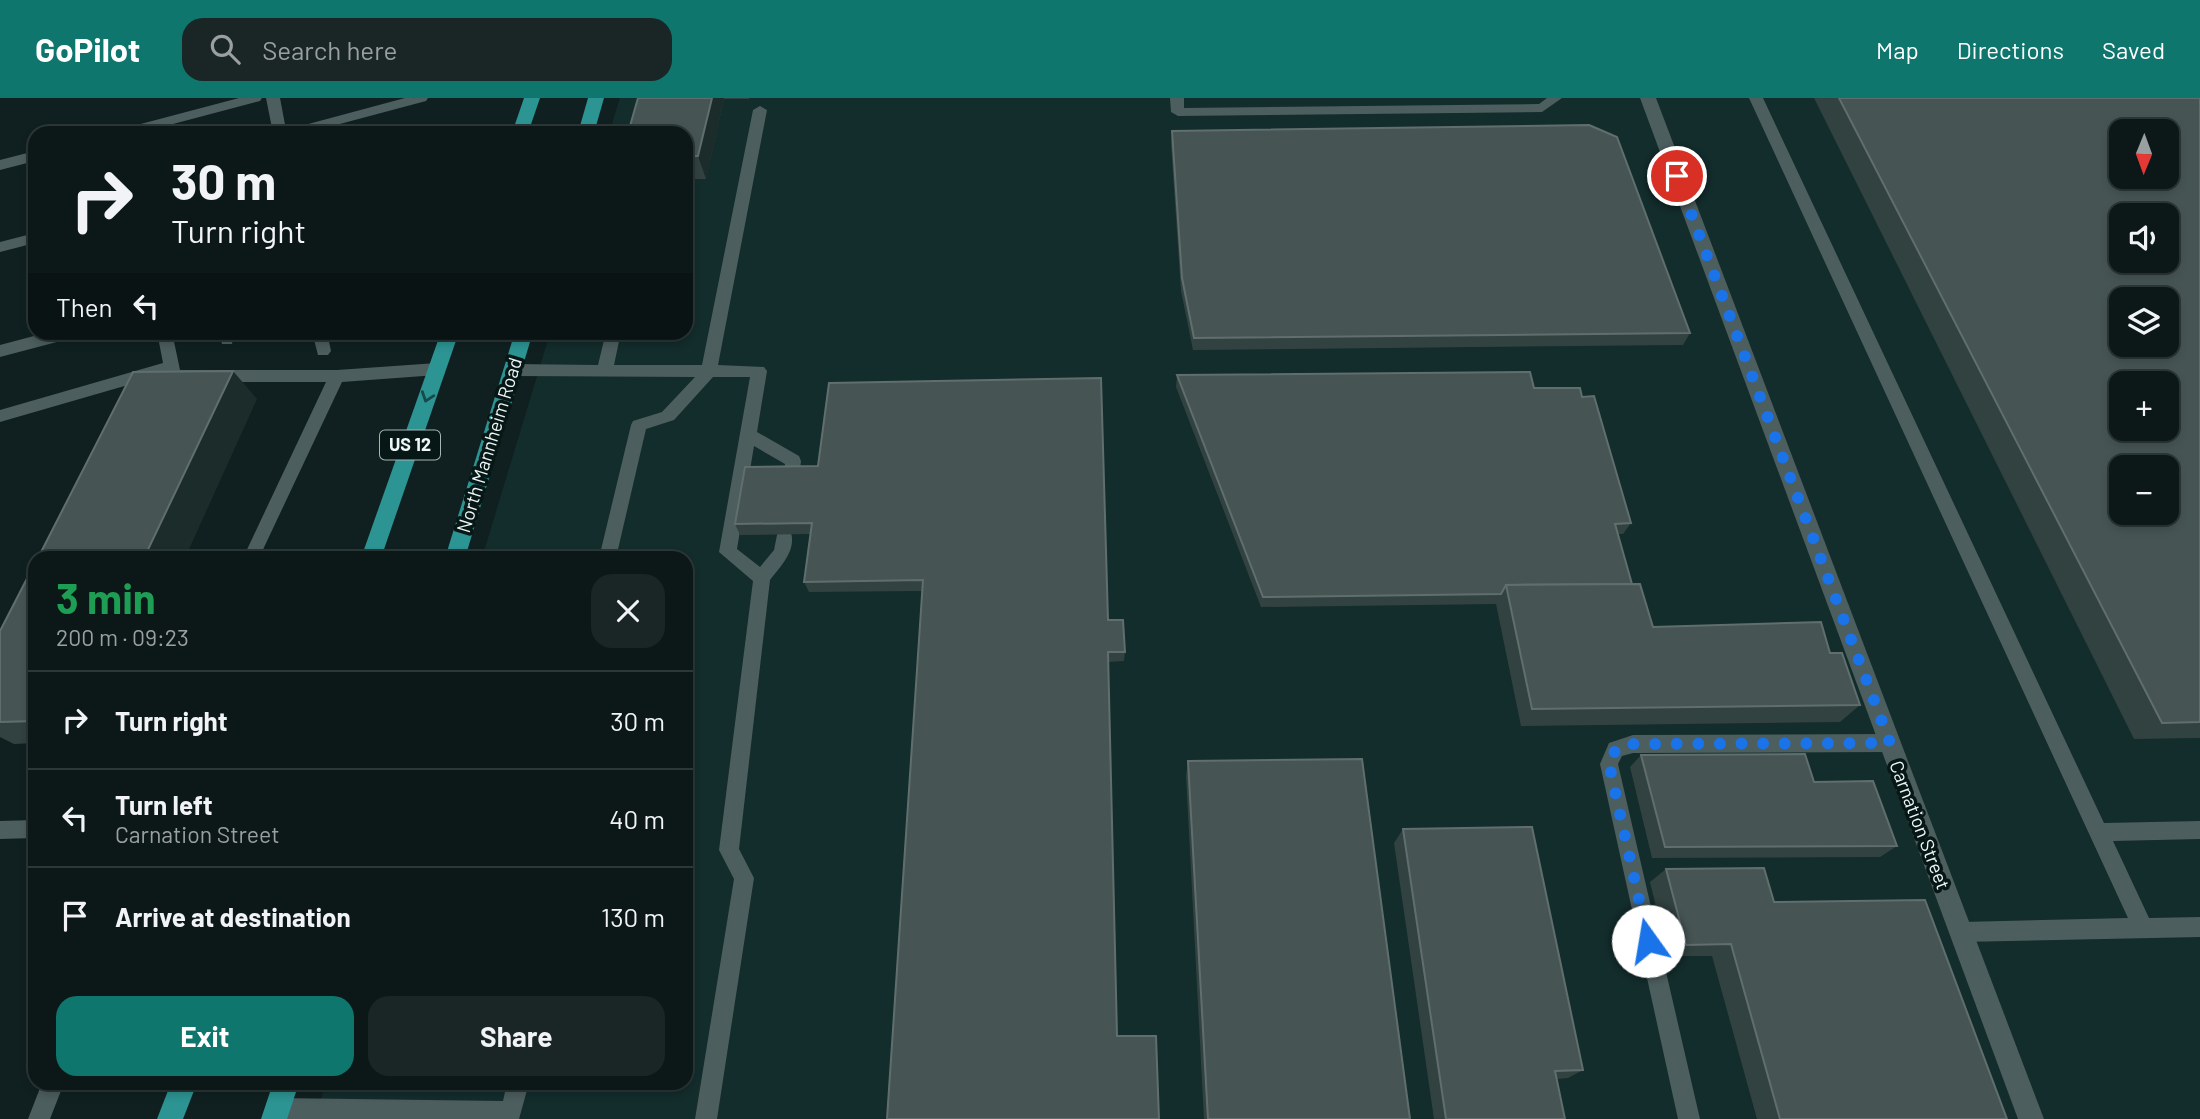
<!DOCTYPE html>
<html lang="en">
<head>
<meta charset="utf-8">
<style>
  :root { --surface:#0c1818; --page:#1a2525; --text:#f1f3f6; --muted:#9aa0a2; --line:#2c3737; --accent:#0f766e }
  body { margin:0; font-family:Barlow,sans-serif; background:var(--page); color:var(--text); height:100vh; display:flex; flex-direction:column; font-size:26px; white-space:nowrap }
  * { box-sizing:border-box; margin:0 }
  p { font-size:23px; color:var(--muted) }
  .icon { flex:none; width:38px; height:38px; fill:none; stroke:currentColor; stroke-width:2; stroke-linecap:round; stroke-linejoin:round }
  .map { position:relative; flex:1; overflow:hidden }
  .side { position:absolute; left:28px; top:453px; width:665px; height:539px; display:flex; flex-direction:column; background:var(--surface); border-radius:21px; box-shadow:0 4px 10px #0003,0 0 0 2px var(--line) }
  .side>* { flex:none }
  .hud { position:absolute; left:28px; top:28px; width:665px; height:214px; border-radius:21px; box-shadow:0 4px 10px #0003,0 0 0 2px var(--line); background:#0c1818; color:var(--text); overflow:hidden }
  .needle { width:46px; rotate:181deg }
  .fabs { position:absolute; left:2109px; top:21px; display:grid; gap:14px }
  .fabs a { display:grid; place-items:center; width:70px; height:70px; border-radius:14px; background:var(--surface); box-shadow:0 4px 10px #0003,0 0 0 2px var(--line); font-size:35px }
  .pin { position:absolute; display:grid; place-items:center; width:60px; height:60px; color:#fff; margin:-30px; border:4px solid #fff; border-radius:50%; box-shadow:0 2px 7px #0007 }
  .me { position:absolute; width:77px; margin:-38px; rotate:347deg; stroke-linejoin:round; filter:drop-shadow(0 0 5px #0008) }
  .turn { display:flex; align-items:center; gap:24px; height:147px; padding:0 28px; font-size:32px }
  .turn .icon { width:91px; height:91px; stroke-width:2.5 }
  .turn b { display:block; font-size:49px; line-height:60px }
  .then { display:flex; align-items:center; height:66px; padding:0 28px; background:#0003; gap:14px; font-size:26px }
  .round { display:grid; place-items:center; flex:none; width:74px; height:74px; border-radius:21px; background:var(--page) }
  .summary { display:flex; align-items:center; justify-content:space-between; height:119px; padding:0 28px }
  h1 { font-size:42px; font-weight:700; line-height:52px; color:#1e9e55 }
  .action { display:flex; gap:14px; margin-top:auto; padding:14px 28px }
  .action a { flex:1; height:80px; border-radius:21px; background:var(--accent); color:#fff; font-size:28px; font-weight:700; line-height:80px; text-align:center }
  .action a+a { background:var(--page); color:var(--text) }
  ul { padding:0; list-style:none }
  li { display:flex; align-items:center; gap:21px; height:98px; padding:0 28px; border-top:2px solid var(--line) }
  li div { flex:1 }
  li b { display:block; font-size:26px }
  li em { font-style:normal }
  header { display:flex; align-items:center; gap:42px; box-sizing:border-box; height:98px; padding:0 35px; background:var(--accent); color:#fff }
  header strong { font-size:33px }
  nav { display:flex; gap:38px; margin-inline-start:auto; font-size:24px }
  .search { width:490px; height:63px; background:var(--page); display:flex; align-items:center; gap:18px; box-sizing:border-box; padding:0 24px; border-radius:21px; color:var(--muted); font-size:26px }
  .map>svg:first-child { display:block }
  .built { fill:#132c2c; fill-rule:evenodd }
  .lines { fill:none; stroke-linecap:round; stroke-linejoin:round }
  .lane { fill:#4d5e5e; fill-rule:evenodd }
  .street { fill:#4d5e5e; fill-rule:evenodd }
  .primary { fill:#2c9493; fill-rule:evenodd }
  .wall { fill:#324241 }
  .shaded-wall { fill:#1c2c2b }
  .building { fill:#465554; stroke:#606e6e; stroke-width:2; fill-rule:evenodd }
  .oneway { stroke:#164948 }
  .route { stroke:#1a73e8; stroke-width:12; stroke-dasharray:0 21.6 }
  .labels { text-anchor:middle; stroke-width:7; stroke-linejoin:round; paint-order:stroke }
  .shield { fill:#071716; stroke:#a8b4b4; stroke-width:2 }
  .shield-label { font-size:18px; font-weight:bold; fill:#edf7f7 }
  .street-label { font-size:19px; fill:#edf7f7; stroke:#071716 }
</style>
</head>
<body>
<header>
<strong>GoPilot</strong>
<div class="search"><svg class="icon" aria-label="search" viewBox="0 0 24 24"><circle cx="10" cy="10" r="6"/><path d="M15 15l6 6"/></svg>Search here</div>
<nav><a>Map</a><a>Directions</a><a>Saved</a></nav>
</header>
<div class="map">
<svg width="2200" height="1021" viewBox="0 0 2200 1021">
  <rect width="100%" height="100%" fill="#102020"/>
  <path class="built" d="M620 0H2200V1021H315L326 985H686V460H482L550 235 686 234V35H609ZM2121 33H2166V79H2121ZM2121 117H2166V163H2121ZM2121 201H2166V247H2121ZM2121 285H2166V331H2121ZM2121 369H2166V415H2121Z"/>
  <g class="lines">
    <g class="lane">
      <polygon points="239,0 262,0 260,3 139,35 116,35 118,32"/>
      <polygon points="266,0 280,0 286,32 405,0 428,0 426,3 306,35 273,35"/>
      <polygon points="1170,0 1184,0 1184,10 1539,6 1547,0 1562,0 1542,14 1178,18 1171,14"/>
      <polygon points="1749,0 1763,0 2104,725 2200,723 2200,741 2113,743 2149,820 2200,819 2200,839 1961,844 1954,841 1951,834 1954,827 1961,824 2128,820"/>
      <path d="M760 8 767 12 718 267 764 269 767 273 757 334 799 358 801 363 799 380 791 387 783 380 785 366 754 348 737 451 760 469 774 452 778 432H790C798 451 781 468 770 482L739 751 754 780 717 1021H695L734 781 719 752 753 483 719 454 750 279H713L674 322 646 331 616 460H599L631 327 633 323 662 314 695 279 513 278 505 272 513 266 598 267 606 234H621L614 267H702L753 12Z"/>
      <polygon points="35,53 35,63 0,72 0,62"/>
      <polygon points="35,135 35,145 0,154 0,144"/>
      <polygon points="49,234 79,234 72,240 0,259 0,247"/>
      <polygon points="157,234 172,234 180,272 337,272 437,265 445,271 437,277 342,284 259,460 243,460 326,284 174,284 169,282 166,276 0,324 0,312 163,265"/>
      <polygon points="219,234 234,234 232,246 222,246"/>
      <polygon points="312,234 327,234 331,253 328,257 318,257"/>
      <polygon points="1890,636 1897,639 1899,645 1897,651 1890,654 1633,655 1622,658 1618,666 1700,1021 1678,1021 1600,666 1609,645 1633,637"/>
      <polygon points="35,722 35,740 0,741 0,723"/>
      <polygon points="42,985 64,985 50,1021 28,1021"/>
      <polygon points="507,985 529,985 519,1021 275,1021 269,1019 266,1011 269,1003 277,1000 503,1003"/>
    </g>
    <polygon class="street" points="1640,0 1656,0 2044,1021 2018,1021"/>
    <g class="primary">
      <polygon points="524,0 540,0 528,35 512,35"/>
      <polygon points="588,0 604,0 594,35 578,35"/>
      <polygon points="441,234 459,234 381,460 361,460"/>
      <polygon points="515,234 533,234 465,460 445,460"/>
      <polygon points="171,985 197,985 183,1021 157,1021"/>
      <polygon points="273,985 299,985 287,1021 261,1021"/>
    </g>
  </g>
  <g class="wall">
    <polygon points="638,0 749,0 749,1 724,1 706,81 689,81 688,88 686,88 686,35"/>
    <polygon points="1814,0 2200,0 2200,640 2134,641"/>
    <polygon points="1172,33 1690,235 1683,247 1193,252 1181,193 1171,46"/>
    <polygon points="1177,277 1534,290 1582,299 1631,425 1623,436 1618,436 1632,486 1653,529 1830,555 1860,607 1840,624 1521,628 1496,506 1261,509 1176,289"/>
    <polygon points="745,369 1108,522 1125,554 1124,563 1108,564 887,1021 922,493 809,494 804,484 810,436 740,437 735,426"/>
    <polygon points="35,465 35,645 14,646 0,639 0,533"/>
    <polygon points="1641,657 1814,684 1897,748 1880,759 1652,760 1630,669"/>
    <polygon points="1188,663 1410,1021 1204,1021 1186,678"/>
    <polygon points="1403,731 1583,972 1568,980 1557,981 1565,1021 1434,1021 1394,745"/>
    <polygon points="1666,771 1774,804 2007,1021 1757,1021 1712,858 1668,858 1650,784"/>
  </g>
  <g class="shaded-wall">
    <polygon points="712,0 724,0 724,1 706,81 698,58"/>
    <polygon points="686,72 689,81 688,88 686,83"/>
    <polygon points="233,273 257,301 185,460 144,460"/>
  </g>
  <g class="building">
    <polygon points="638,0 712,0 698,58 686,58 686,35 628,35"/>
    <path d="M1839 0H2200V624L2162 625ZM2121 33H2166V79H2121ZM2121 117H2166V163H2121ZM2121 201H2166V247H2121ZM2121 285H2166V331H2121ZM2121 369H2166V415H2121Z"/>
    <polygon points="1589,27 1617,39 1690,235 1194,240 1182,180 1172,33"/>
    <polygon points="233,273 144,460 38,460 133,274"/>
    <polygon points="1530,274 1534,290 1580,290 1582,299 1594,298 1631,425 1615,426 1632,486 1506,487 1501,496 1263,499 1177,277"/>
    <polygon points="1101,280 1108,522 1123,522 1125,554 1108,554 1117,938 1156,938 1159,1021 887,1021 923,482 804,484 812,425 735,426 745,369 818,368 829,285"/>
    <polygon points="35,465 35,623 0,624 0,533"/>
    <polygon points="1640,486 1653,529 1821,524 1830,555 1842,555 1860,607 1532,611 1506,487"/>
    <polygon points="1805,656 1814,684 1873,683 1897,748 1665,749 1641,657"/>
    <polygon points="1362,661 1410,1021 1208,1021 1188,663"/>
    <polygon points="1532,729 1583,972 1555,973 1565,1021 1446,1021 1403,731"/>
    <polygon points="1764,770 1774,804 1925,802 2007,1021 1780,1021 1731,846 1686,847 1666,771"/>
  </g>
  <defs><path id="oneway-chevron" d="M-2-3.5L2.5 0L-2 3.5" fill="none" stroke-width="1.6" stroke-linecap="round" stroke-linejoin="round" transform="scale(1.75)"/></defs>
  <use class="oneway" href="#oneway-chevron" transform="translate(427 299) rotate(109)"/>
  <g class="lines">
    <polyline class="route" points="1648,843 1609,666 1616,651 1633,646 1890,645 1677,78"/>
  </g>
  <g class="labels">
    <rect class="shield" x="380" y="332.5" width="60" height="29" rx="5"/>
    <g class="shield-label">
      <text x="410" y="353">US 12</text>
    </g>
    <g class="street-label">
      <text transform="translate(489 347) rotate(-73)" y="7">North Mannheim Road</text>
      <text transform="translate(1920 727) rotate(69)" y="7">Carnation Street</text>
    </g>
  </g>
</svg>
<div class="fabs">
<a><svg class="needle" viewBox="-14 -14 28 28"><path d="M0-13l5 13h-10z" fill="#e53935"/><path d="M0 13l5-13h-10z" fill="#9aa0a2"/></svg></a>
<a><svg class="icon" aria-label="sound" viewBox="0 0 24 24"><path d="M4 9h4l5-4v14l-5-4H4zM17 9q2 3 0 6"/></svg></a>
<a><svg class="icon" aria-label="layers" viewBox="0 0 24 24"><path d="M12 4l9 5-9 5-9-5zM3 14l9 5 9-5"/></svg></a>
<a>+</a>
<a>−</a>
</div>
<div class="pin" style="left:1677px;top:78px;background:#d93025"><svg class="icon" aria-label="arrive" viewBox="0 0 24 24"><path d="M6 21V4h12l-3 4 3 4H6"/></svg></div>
<svg class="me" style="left:1648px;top:843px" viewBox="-20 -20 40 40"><circle r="19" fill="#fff"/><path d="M0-13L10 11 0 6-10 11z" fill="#1a73e8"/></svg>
<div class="hud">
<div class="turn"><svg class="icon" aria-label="right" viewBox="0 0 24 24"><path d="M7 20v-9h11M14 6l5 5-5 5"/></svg><div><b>30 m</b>Turn right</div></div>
<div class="then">Then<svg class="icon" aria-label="left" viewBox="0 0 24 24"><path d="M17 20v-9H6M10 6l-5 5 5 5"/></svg></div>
</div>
<section class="side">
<div class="summary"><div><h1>3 min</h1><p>200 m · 09:23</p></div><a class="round"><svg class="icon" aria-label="close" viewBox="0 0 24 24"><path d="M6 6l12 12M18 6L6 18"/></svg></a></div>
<ul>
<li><svg class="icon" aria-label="right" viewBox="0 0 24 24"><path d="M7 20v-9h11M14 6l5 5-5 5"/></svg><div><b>Turn right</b></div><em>30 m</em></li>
<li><svg class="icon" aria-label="left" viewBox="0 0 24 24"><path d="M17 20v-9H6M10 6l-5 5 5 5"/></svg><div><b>Turn left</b><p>Carnation Street</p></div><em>40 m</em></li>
<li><svg class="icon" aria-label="arrive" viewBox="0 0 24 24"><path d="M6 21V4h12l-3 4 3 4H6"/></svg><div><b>Arrive at destination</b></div><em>130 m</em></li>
</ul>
<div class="action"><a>Exit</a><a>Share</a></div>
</section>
</div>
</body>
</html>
